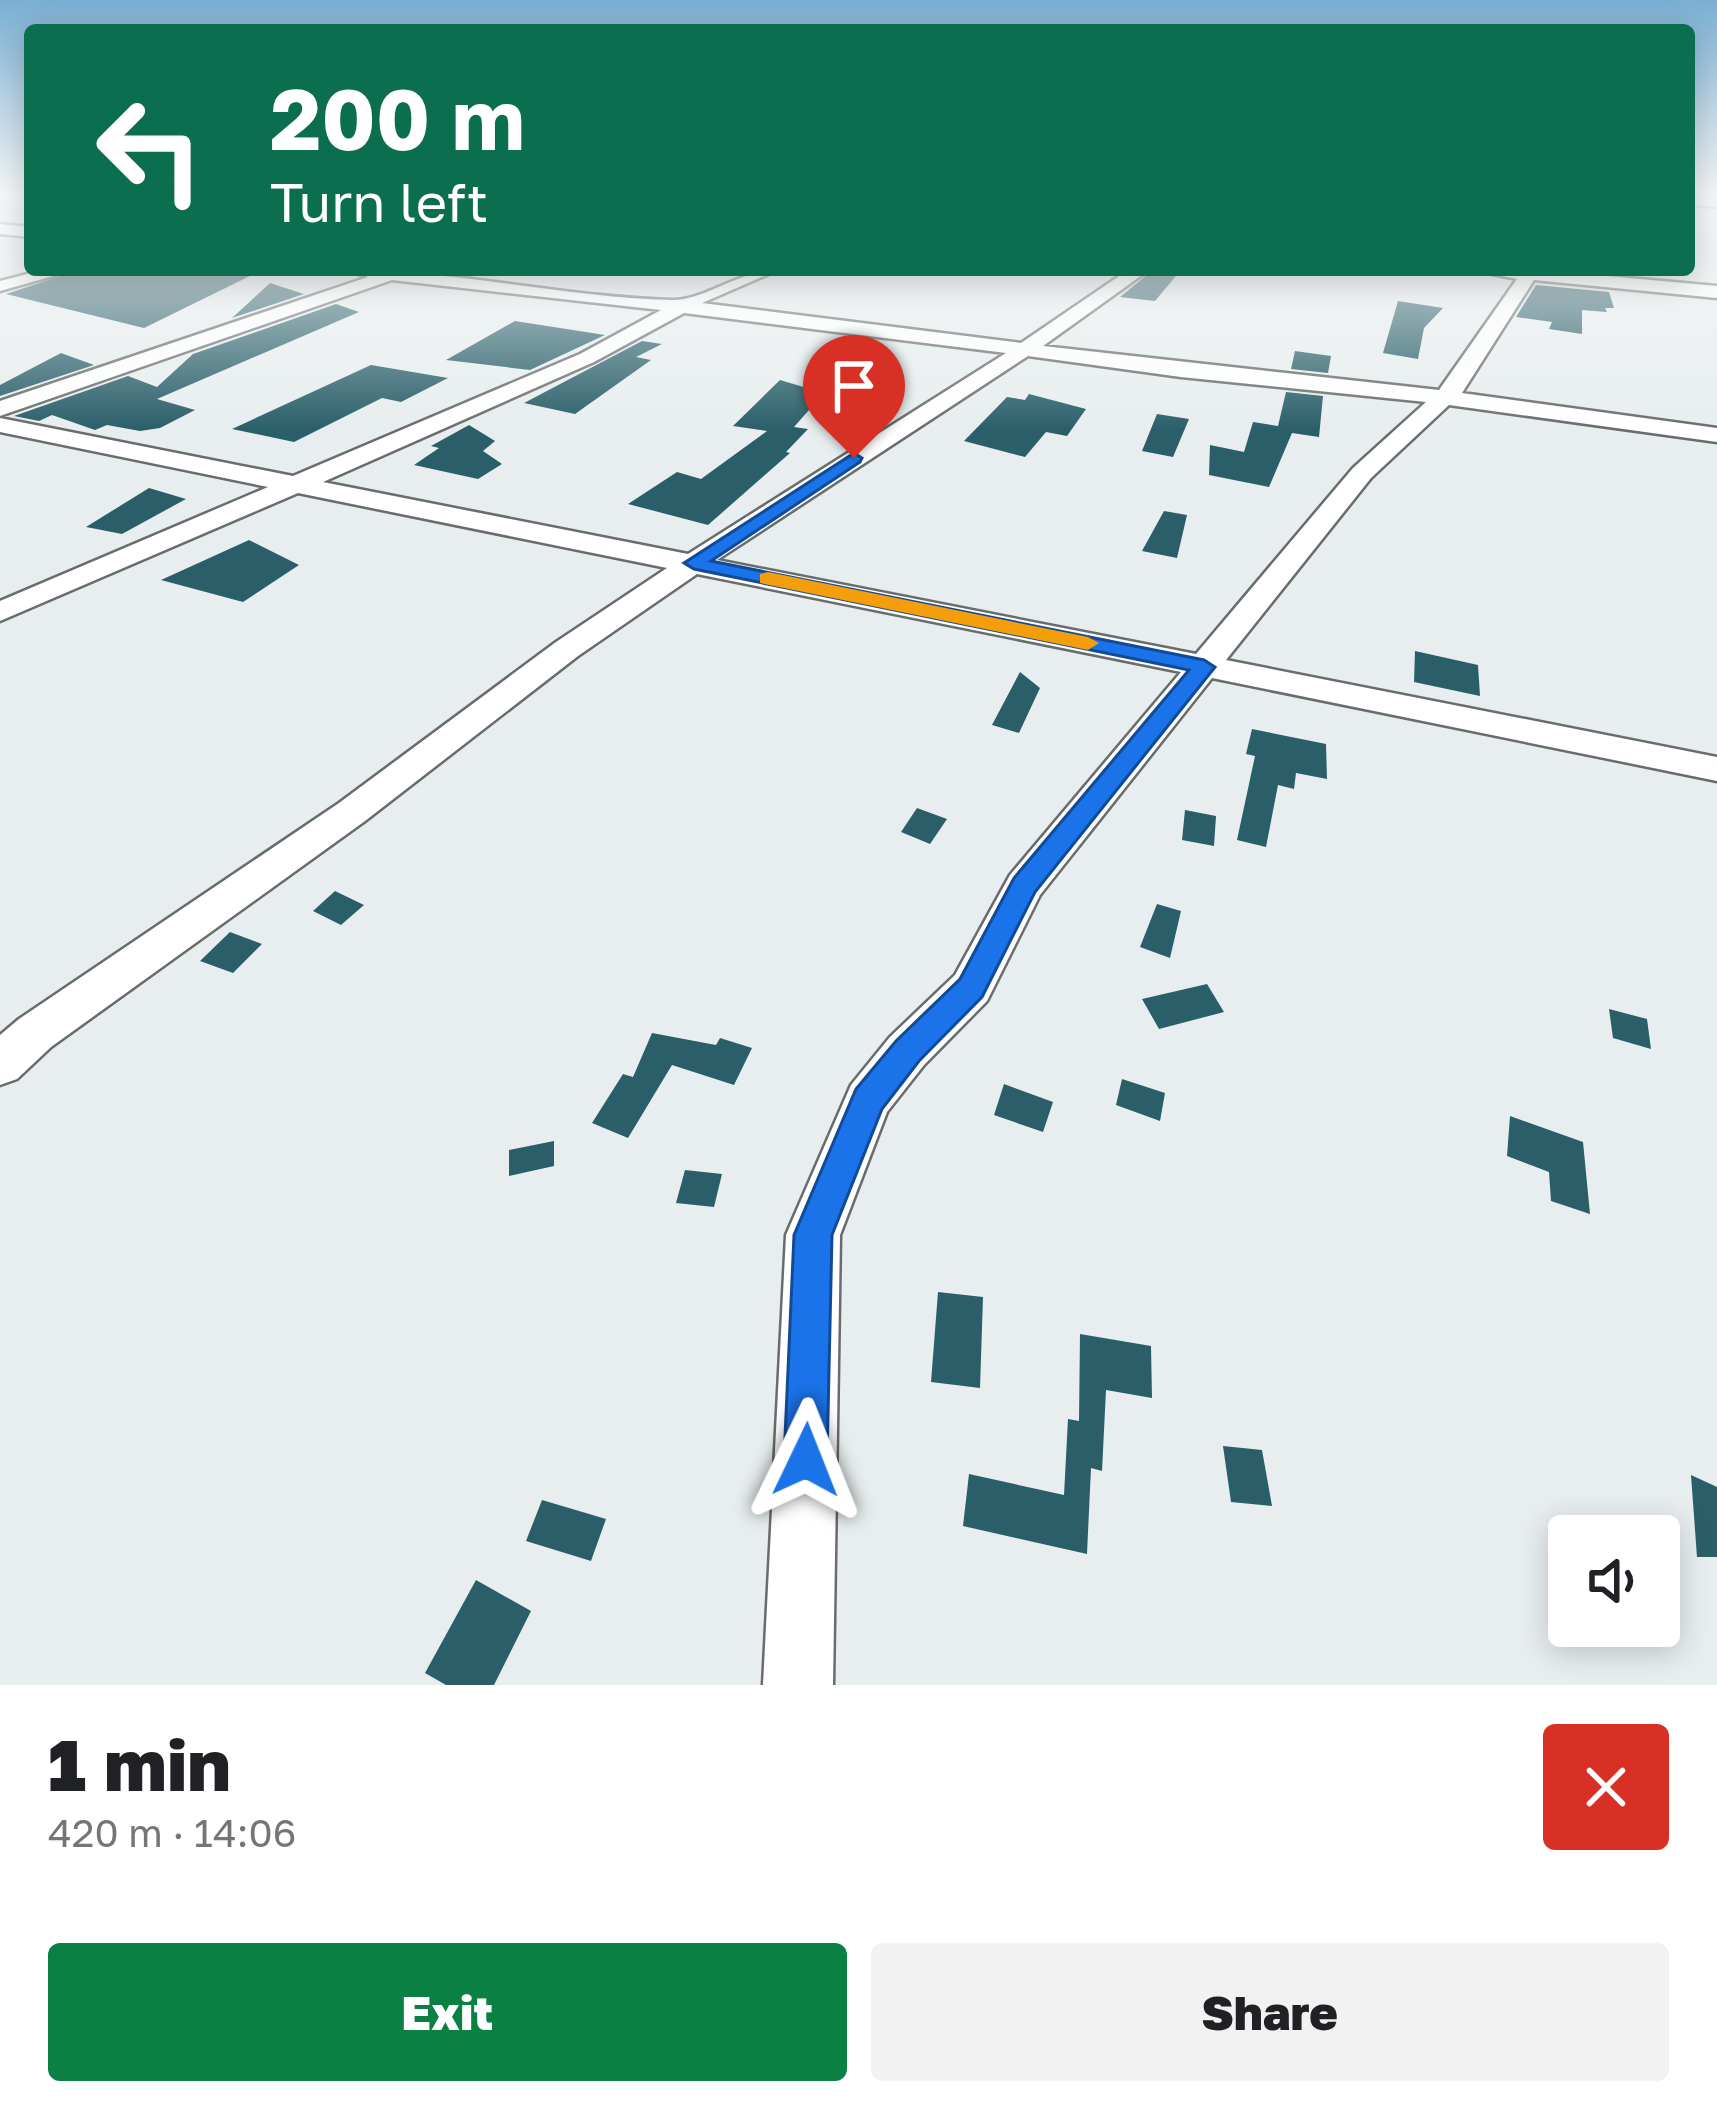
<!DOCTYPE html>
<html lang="en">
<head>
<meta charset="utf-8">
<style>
  :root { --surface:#fff; --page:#f2f2f2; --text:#202124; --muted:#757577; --accent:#0b8043 }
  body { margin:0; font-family:"Golos Text",sans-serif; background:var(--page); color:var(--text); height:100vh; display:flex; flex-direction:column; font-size:45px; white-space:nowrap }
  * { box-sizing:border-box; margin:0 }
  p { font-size:39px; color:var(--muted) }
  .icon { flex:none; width:66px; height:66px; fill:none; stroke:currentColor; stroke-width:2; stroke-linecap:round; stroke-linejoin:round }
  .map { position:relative; height:1685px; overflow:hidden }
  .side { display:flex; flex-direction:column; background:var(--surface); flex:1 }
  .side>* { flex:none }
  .guide { position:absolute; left:24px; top:24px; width:1671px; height:252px; border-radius:12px; box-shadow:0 6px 30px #0003; background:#0b6e4f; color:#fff; overflow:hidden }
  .buttons { position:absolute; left:1548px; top:1515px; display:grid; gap:24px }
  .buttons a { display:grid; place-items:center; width:132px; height:132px; border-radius:12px; background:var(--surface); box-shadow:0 6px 30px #0003; font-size:60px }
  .pin { position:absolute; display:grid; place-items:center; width:102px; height:102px; color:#fff; margin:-123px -51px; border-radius:50% 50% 50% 0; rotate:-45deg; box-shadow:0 0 12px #0007 }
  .pin .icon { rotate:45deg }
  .me { position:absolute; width:132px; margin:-66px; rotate:2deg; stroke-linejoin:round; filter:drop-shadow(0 0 9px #0008) }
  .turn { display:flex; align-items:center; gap:42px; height:252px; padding:0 48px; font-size:54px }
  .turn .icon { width:156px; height:156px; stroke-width:2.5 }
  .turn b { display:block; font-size:84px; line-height:102px }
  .round { display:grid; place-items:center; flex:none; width:126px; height:126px; border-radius:12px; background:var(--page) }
  .headline { display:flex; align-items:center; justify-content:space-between; height:204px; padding:0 48px }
  h1 { font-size:72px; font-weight:800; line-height:90px }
  .button { display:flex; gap:24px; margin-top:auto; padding:24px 48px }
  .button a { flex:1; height:138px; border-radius:12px; background:var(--accent); color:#fff; font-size:48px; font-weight:800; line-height:138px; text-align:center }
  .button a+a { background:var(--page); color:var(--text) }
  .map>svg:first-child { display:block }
  .building { fill:#2a5f69 }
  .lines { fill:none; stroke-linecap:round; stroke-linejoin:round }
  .minor-casing { stroke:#686c6d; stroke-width:5 }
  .minor { fill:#fff; fill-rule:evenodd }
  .route { fill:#1a73e8; stroke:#114b97; stroke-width:3 }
  .slow { fill:#f59e0b }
</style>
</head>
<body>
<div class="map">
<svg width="1717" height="1685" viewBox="0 0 1717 1685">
  <rect width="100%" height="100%" fill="#e8eeef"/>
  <g class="building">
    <polygon points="78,270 262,270 144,328 6,294"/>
    <polygon points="1153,270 1181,270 1155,301 1120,297"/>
    <polygon points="270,283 304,294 232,318"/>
    <polygon points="1536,285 1609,292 1614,308 1605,308 1607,312 1582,310 1582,334 1549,329 1552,322 1516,317"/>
    <polygon points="1398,301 1443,308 1424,328 1418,359 1383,353"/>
    <polygon points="336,304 359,312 157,399 195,410 160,428 140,431 107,425 95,430 52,415 39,421 14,416 128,376 157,387 193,354"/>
    <polygon points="515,321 605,335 530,370 446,360"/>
    <polygon points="642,341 662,344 636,357 651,360 575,414 524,403"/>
    <polygon points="1295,351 1331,356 1328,373 1291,369"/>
    <polygon points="61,353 94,365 0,396 0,385"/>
    <polygon points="371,365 448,378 401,402 382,398 294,442 232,429"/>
    <polygon points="780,380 824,393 794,427 808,429 786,452 790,453 708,525 628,504 677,472 701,479 767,431 733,426"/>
    <polygon points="1286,392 1323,396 1319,437 1292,433 1269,487 1209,475 1210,445 1244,452 1253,422 1278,426"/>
    <polygon points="1029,394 1086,409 1067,436 1046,432 1025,457 964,441 1007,397 1025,400"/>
    <polygon points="1157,414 1189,419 1173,457 1142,451"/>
    <polygon points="469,425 495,441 483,451 502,464 478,479 414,465 439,448 431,446"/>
    <polygon points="149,488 186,499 122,534 86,527"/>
    <polygon points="1164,511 1187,515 1177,558 1142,551"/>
    <polygon points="249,540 299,565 243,602 161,580"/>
    <polygon points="1415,651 1478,665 1480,696 1414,682"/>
    <polygon points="1020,672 1040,688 1019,733 992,725"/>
    <polygon points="1252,729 1326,744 1327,779 1296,773 1294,789 1278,785 1266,847 1237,840 1255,756 1246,754"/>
    <polygon points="917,808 947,819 930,844 901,832"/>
    <polygon points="1185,810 1216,816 1214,846 1182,840"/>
    <polygon points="335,891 364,905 341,925 313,911"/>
    <polygon points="1157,904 1181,911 1170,958 1140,947"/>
    <polygon points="230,932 262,944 233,973 200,961"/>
    <polygon points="1207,984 1224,1012 1159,1029 1142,999"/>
    <polygon points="1609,1009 1647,1019 1651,1049 1613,1038"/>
    <polygon points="652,1033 716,1045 720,1038 752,1048 734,1085 672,1065 628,1138 592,1123 623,1074 633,1077"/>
    <polygon points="1122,1079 1165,1093 1160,1121 1116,1105"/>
    <polygon points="1004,1084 1053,1102 1043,1132 994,1115"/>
    <polygon points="1510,1116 1583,1142 1590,1214 1551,1201 1549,1172 1507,1156"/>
    <polygon points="554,1141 554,1166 509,1176 509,1150"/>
    <polygon points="685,1170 722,1174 714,1207 676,1203"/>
    <polygon points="938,1292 983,1297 980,1388 931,1382"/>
    <polygon points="1080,1334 1151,1346 1152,1398 1106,1390 1102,1471 1091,1468 1087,1554 963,1526 969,1474 1064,1495 1068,1419 1079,1421"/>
    <polygon points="1223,1446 1262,1450 1272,1506 1231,1502"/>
    <polygon points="1691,1475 1717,1487 1717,1557 1697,1557"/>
    <polygon points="542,1500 606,1519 591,1561 526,1541"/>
    <polygon points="476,1580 531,1611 494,1685 446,1685 425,1673"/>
  </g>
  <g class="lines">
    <defs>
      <g id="minor">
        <polygon points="1689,196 1717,197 1717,207 1689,204"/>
        <polygon points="0,224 30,227 30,237 0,234"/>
        <polygon points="43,270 74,270 0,291 0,281"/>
        <path d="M346 270C456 270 563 297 672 300 704 301 739 270 778 270L702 303 1021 343 1128 270H1149L1043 346 1439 390 1517 279 1473 270H1541L1717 286V298L1534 280 1462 393 1717 428V442L1449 405 1371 478 1226 660 1717 757V781L1212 678 1040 895 987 1001 924 1065 887 1112 840 1235 833 1685H763L786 1235 851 1085 890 1037 955 975 1010 875 1181 672 697 574 578 656 365 821 51 1047 17 1079 0 1085V1035L19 1019 339 803 556 642 667 568 298 493 0 621V601L268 487 0 432V418L293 476 580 354 661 310 392 280 0 416V401L368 277ZM684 313 1006 353 688 554 323 482 594 362ZM1028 356 1181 377 1426 402 1353 468 1196 654 717 560Z"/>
      </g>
    </defs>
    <use href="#minor" class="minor-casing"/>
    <use href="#minor" class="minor"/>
  </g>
  <linearGradient id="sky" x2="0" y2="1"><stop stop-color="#79afd2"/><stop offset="0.45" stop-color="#f5f7f8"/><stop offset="1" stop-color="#f5f7f8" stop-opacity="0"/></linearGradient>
  <rect width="1717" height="430" fill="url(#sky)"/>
  <polygon class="route" points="854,453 862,458 860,462 711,561 1204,660 1215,667 1035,892 982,997 919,1061 882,1109 832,1235 827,1460 821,1475 806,1482 790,1475 784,1460 794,1235 856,1089 896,1041 960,979 1014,878 1189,670 694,569 684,563"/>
  <polygon class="slow" points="768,572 1088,637 1099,643 1088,650 760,583 760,574"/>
</svg>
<div class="buttons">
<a><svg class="icon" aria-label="sound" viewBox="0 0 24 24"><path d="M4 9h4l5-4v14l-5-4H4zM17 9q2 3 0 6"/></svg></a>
</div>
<div class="pin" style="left:854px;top:458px;background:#d93025"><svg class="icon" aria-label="arrive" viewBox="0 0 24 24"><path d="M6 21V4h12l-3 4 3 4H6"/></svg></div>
<svg class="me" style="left:806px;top:1460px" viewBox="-20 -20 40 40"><path d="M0-17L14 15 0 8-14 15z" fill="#1a73e8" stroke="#fff" stroke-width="4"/></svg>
<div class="guide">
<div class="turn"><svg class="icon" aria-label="left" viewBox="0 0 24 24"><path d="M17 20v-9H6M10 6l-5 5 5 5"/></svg><div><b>200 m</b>Turn left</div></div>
</div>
</div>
<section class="side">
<div class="headline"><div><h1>1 min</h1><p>420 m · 14:06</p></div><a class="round" style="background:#d93025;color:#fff"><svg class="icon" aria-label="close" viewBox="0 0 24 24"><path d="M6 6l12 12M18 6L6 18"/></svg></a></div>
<div class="button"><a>Exit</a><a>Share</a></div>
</section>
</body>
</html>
